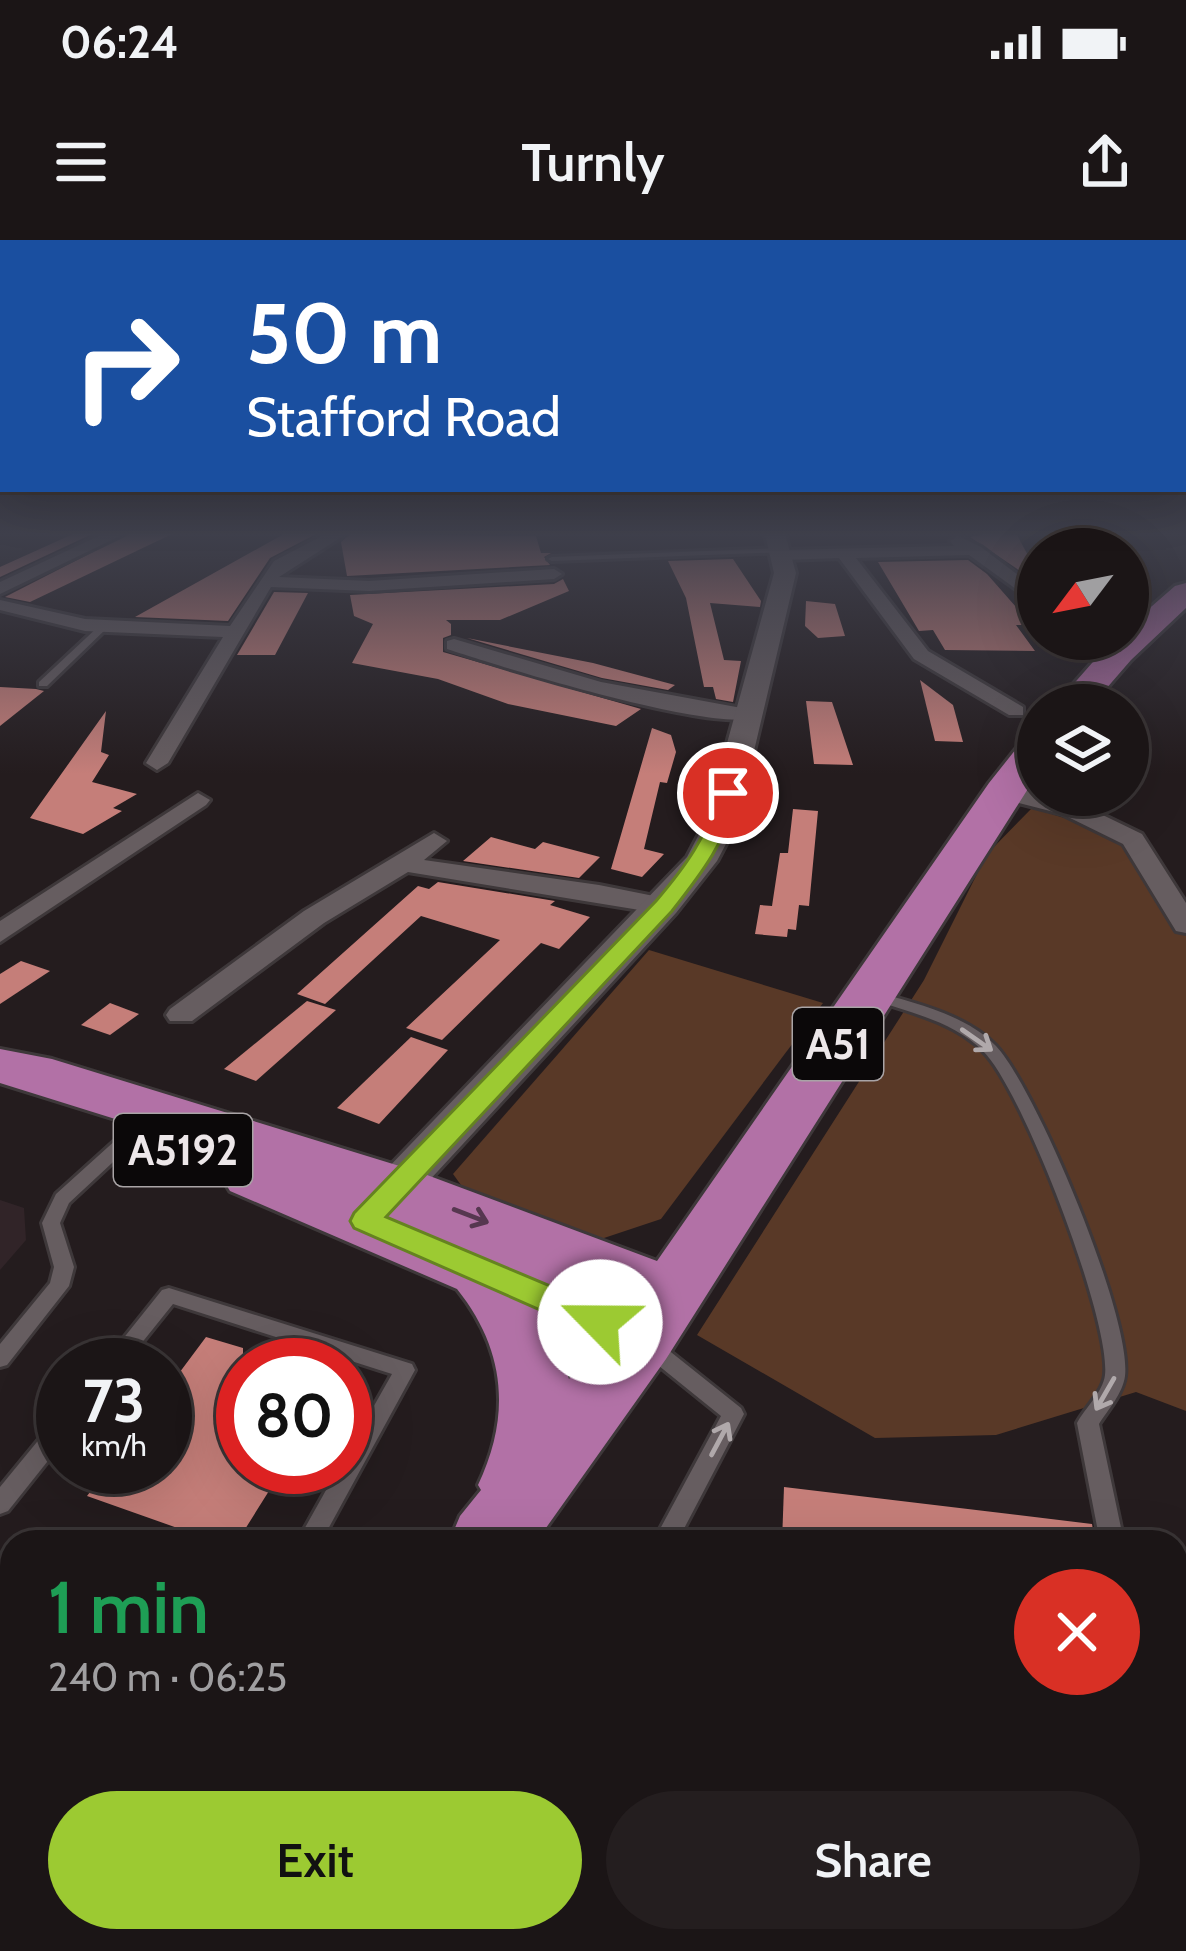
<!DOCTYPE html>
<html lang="en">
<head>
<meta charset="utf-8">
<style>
  :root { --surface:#1b1516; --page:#241e1f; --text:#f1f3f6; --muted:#a09fa1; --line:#393435; --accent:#9cca32 }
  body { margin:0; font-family:Cabin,sans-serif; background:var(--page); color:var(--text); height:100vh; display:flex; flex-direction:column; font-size:45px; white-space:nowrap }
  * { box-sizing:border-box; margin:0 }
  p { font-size:39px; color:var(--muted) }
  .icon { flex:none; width:66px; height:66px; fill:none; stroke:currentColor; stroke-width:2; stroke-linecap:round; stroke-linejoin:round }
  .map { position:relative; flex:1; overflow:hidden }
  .sheet { position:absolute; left:0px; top:1290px; width:1188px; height:423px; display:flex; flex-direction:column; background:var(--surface); border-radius:36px 36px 0 0; box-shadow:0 12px 48px #0002,0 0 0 3px var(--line) }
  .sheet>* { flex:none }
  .banner { position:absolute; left:0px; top:0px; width:1188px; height:252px; box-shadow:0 12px 48px #0002,0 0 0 3px var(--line); background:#1a4fa0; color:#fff; overflow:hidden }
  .needle { width:78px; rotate:238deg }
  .buttons { position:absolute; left:1017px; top:288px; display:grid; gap:24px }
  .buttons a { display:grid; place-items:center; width:132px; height:132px; border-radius:50%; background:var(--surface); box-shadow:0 12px 48px #0002,0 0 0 3px var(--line); font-size:60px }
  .speed { position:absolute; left:36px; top:1098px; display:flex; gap:24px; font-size:60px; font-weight:700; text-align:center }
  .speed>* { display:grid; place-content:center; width:156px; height:156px; border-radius:50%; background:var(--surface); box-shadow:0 12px 48px #0002,0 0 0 3px var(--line); line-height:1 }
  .speed small { font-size:30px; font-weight:400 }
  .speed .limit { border:18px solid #d22; background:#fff; color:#111 }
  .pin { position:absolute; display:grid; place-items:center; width:102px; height:102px; color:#fff; margin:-51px; border:6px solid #fff; border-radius:50%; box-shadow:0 3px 12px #0007 }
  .me { position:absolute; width:132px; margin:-66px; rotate:293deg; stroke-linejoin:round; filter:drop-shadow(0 0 9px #0008) }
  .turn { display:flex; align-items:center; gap:42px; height:252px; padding:0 48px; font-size:54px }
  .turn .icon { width:156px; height:156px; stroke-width:2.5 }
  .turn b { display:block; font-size:84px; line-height:102px }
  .round { display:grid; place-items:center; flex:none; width:126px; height:126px; border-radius:63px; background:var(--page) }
  .headline { display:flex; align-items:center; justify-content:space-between; height:204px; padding:0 48px }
  h1 { font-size:72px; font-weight:600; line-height:90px; color:#1e9e55 }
  .action { display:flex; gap:24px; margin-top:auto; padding:24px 48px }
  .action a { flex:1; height:138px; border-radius:72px; background:var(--accent); color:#111; font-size:48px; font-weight:600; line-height:138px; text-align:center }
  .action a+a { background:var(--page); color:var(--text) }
  .status { display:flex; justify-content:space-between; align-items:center; height:84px; padding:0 60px; background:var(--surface); direction:ltr }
  .status svg { height:33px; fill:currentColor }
  header { display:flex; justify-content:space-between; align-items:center; height:156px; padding:0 48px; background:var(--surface); font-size:54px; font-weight:600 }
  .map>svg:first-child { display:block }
  .built { fill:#312428 }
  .green { fill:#593927 }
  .building { fill:#c57e79 }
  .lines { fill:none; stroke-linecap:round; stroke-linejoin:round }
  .service-casing { stroke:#3e383a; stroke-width:6 }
  .minor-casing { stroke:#3e383a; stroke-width:6 }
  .tertiary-casing { stroke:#3e383a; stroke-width:6 }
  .trunk-casing { stroke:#3e383a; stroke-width:6 }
  .service { fill:#665d60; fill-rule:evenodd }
  .minor { fill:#665d60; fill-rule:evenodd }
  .tertiary { fill:#665d60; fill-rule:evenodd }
  .trunk { fill:#b271a6; fill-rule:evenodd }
  .oneway { stroke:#b0a9ab }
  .oneway2 { stroke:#563750 }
  .route { fill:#9cca32; stroke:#658320; stroke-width:3 }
  .labels { text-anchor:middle; stroke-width:12; stroke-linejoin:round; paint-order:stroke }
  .shield { fill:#0b0809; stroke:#a9a4a6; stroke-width:3 }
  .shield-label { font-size:42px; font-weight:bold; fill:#ede7e9 }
</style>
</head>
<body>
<div class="status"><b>06:24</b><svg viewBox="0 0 49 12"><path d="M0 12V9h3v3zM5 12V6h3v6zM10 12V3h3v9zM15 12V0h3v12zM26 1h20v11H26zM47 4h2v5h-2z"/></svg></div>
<header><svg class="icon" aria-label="menu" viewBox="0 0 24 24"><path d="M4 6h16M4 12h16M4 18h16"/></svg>Turnly<svg class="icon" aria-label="share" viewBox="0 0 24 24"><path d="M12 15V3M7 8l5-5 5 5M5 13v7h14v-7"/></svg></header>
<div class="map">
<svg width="1186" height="1711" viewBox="0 0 1186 1711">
  <rect width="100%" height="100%" fill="#241c1e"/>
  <polygon class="built" points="0,960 24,968 26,1000 0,1030"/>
  <g class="green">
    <polygon points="1032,568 1133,599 1186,673 1186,1171 1136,1152 996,1195 875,1198 697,1095 924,740 987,614"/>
    <polygon points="649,710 823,763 661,979 598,1000 471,959 453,934"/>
    <polygon points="1176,1507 1186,1510 1186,1711 370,1711 376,1701 1176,1701"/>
  </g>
  <g class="building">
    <polygon points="73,294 92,294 0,337 0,327"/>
    <polygon points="128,294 172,294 30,362 5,357"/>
    <polygon points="284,294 316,294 270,318 228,381 135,377"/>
    <polygon points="350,294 536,296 541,313 551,313 544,317 550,325 347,336 341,302"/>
    <polygon points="984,294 1017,295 1038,334 1023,333 970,297"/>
    <polygon points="733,319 761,361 760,367 710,363 724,420 741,421 733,462 716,459 713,447 704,447 686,358 668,321"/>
    <polygon points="968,320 987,334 1032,385 1016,385 1035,411 945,410 933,390 919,391 878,322"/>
    <polygon points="563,339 569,351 500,380 446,380 451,384 451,395 443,398 443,412 641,469 616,486 508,464 438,439 352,423 373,384 354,376 350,355 554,344"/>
    <polygon points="274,352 308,353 275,415 237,415"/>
    <polygon points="806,361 835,364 845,396 818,398 805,386"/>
    <polygon points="467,398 593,423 675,445 668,450 602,438"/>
    <polygon points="920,440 953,465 963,502 935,501"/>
    <polygon points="0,447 36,449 44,451 0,486"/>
    <polygon points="806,461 832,462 853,525 814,524"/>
    <polygon points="106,471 101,512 109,515 92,542 137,554 113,568 122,571 83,594 30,578"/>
    <polygon points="652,488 671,495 676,512 667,543 660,542 644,609 664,614 642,637 611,629"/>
    <polygon points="793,569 818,571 809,666 799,665 796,690 788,689 787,697 755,694 760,665 772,666 780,613 788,613"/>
    <polygon points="491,597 535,609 543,602 600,617 579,638 463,621"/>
    <polygon points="438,642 555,661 550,665 590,677 559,709 541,703 442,800 406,788 500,700 421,676 325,764 297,754 418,646 429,649"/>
    <polygon points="21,721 50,731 0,764 0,734"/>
    <polygon points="307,761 336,770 256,841 224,829"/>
    <polygon points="110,763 139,774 110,795 81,785"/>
    <polygon points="411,797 448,810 379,884 337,868"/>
    <polygon points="206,1097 243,1108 243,1227 284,1227 237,1302 217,1302 87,1256 109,1227 165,1227 165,1152"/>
    <polygon points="784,1247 1092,1284 1095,1302 782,1302"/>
  </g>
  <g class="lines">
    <defs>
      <g id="service">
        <polygon points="782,308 785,312 552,321 548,319 552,317"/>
        <polygon points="100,385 108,387 47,446 39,446 39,442"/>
        <path d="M872 751C912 762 967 775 996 806 1037 850 1132 1078 1125 1136 1123 1153 1108 1170 1099 1184L1124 1302H1100L1077 1183C1085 1168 1103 1152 1105 1135 1111 1081 1023 850 983 811 954 781 905 771 867 758L865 755Z"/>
        <polygon points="134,887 140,889 143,893 140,897 69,963 60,983 74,1027 69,1046 7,1125 0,1127 0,1104 50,1043 54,1027 42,983 56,954 128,889"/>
        <polygon points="169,1048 412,1124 415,1130 321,1302 297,1302 339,1227 345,1227 345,1217 392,1134 173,1064 124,1125 102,1125 162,1050"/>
        <polygon points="650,1099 657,1101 741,1168 744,1174 677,1302 653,1302 721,1176 643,1113 640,1107 643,1101"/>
        <polygon points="63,1177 63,1202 8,1271 0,1274 0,1247 55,1180"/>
        <polygon points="0,1316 12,1321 12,1343 0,1338"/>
      </g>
      <g id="minor">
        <polygon points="103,294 124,294 0,354 0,342"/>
        <polygon points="326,294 346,294 279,337 369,341 554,329 562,334 554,339 369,351 271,347 168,523 157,530 146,523 223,397 85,391 0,370 0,360 85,379 230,386 274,321"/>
        <polygon points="958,296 981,307 1038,350 1038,365 969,315 856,318 928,411 1023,467 1023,475 1009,475 914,419 839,318 783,320 775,315 783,310 954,306 950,301"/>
        <path d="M454 399 601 442 747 469 758 475C728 498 492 424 447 409V401Z"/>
        <polygon points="1003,545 1080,564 1142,594 1186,663 1186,693 1176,691 1123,604 1062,574 995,557 995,547"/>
        <polygon points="198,553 210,560 206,565 0,702 0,681"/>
        <polygon points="434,593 447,601 424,620 599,645 674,660 678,666 664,674 408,632 324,683 192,781 170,781 166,775 170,769 304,671"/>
      </g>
      <polygon id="tertiary" points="765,294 785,294 796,333 737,583 717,621 676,673 390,983 374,988 358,983 351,971 358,959 687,617 705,583 774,333"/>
      <g id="trunk">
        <polygon points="1186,343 1186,368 1131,420 1092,465 1055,465 1107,406 1115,399 1128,399 1128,387 1175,346"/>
        <path d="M1038 495V533L666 1119 536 1302H449L460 1276 481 1250 478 1245C511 1176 506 1110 457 1049L230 951 221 936 230 921 240 918 0 843V809L52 819 419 932 657 1021 989 543 1024 499ZM553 1091 593 1109 569 1139Z"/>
        <polygon points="187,1701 291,1701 287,1711 183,1711"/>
      </g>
    </defs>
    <use href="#service" class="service-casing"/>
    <use href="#minor" class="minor-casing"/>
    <use href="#tertiary" class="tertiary-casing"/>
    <use href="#trunk" class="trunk-casing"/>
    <use href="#service" class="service"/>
    <use href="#minor" class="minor"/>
    <use href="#tertiary" class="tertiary"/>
    <use href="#trunk" class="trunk"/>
  </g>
  <defs><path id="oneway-shaft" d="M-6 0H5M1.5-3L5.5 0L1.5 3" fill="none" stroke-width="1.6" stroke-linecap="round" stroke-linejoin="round" transform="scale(3)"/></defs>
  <g class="oneway">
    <use href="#oneway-shaft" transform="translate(977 800) rotate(35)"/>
    <use href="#oneway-shaft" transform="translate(1105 1154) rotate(120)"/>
    <use href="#oneway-shaft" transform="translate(720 1199) rotate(-62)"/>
  </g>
  <use class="oneway2" href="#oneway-shaft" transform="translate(471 976) rotate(21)"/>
  <linearGradient id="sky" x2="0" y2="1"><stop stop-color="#140f10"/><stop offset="0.55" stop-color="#3f404c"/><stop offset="1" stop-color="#3f404c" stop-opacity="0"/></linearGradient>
  <rect width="1186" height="534" fill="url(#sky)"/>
  <path class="route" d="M728 547 738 553C727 600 702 633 672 671L386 977 612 1072 617 1082 612 1091 600 1094 588 1091 354 988 350 981 354 973 656 661C685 627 707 597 719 553Z"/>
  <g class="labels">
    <g class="shield">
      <rect x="793" y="768" width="90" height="72" rx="9"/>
      <rect x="114" y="874" width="138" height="72" rx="9"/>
    </g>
    <g class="shield-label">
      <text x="838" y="819">A51</text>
      <text x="183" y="925">A5192</text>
    </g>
  </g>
</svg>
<div class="buttons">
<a><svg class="needle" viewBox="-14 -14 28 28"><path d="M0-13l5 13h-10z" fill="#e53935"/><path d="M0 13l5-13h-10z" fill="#a09fa1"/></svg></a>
<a><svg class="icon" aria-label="layers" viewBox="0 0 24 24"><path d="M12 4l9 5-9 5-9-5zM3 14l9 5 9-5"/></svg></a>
</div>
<div class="speed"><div>73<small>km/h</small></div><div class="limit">80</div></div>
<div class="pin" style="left:728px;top:553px;background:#d93025"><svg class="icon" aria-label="arrive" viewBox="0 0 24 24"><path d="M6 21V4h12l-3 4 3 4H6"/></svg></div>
<svg class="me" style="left:600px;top:1082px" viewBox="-20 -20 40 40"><circle r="19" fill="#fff"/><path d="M0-13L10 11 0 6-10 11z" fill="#9cca32"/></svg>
<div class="banner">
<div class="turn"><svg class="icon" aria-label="right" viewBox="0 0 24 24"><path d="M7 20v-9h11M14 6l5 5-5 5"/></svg><div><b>50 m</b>Stafford Road</div></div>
</div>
<section class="sheet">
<div class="headline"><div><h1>1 min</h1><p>240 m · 06:25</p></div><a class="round" style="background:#d93025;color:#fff"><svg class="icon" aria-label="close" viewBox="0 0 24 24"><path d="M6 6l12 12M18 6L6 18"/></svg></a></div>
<div class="action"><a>Exit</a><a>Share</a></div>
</section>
</div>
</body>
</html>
